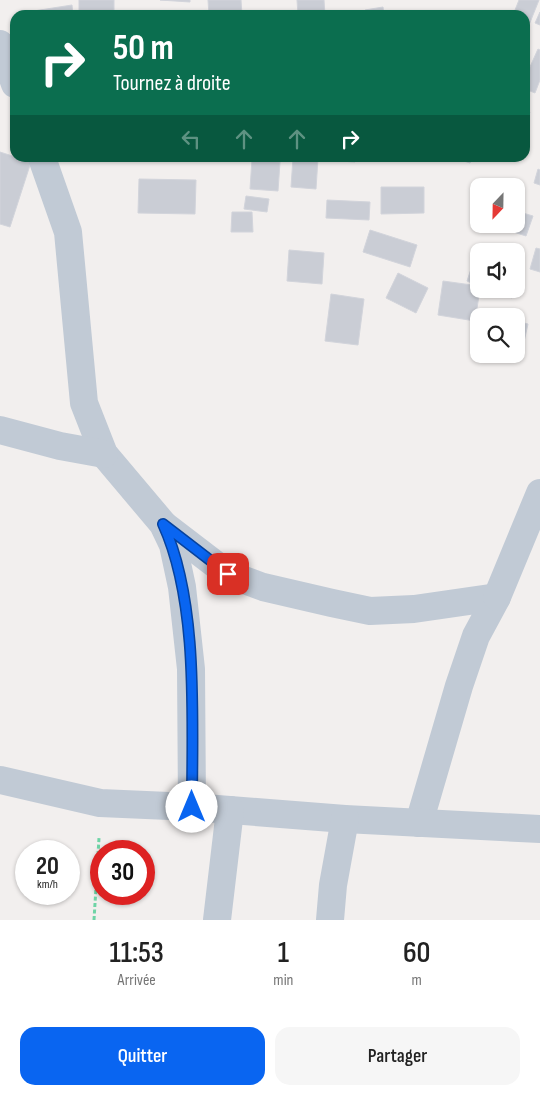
<!DOCTYPE html>
<html lang="fr">
<head>
<meta charset="utf-8">
<style>
  :root { --surface:#fff; --page:#f6f6f6; --text:#222; --muted:#767676; --accent:#0965f1 }
  body { margin:0; font-family:"Sofia Sans Condensed",sans-serif; background:var(--page); color:var(--text); height:100vh; display:flex; flex-direction:column; font-size:19px; white-space:nowrap }
  * { box-sizing:border-box; margin:0 }
  p { font-size:16px; color:var(--muted) }
  .icon { flex:none; width:28px; height:28px; fill:none; stroke:currentColor; stroke-width:2; stroke-linecap:round; stroke-linejoin:round }
  .map { position:relative; height:920px; overflow:hidden }
  .sheet { display:flex; flex-direction:column; background:var(--surface); flex:1 }
  .sheet>* { flex:none }
  .banner { position:absolute; left:10px; top:10px; width:520px; height:152px; border-radius:15px; box-shadow:0 1px 4px #0004; background:#0b6e4f; color:#fff; overflow:hidden }
  .needle { width:32px; rotate:202deg }
  .buttons { position:absolute; left:470px; top:178px; display:grid; gap:10px }
  .buttons a { display:grid; place-items:center; width:55px; height:55px; border-radius:10px; background:var(--surface); box-shadow:0 1px 4px #0004; font-size:25px }
  .speed { position:absolute; left:15px; top:840px; display:flex; gap:10px; font-size:25px; font-weight:700; text-align:center }
  .speed>* { display:grid; place-content:center; width:65px; height:65px; border-radius:50%; background:var(--surface); box-shadow:0 1px 4px #0004; line-height:1 }
  .speed small { font-size:12px; font-weight:400 }
  .speed .limit { border:8px solid #d22; background:#fff; color:#111 }
  .pin { position:absolute; display:grid; place-items:center; width:42px; height:42px; color:#fff; margin:-21px; border-radius:10px; box-shadow:0 2px 8px #0006 }
  .me { position:absolute; width:55px; margin:-28px; rotate:0deg; stroke-linejoin:round; filter:drop-shadow(0 0 4px #0008) }
  .turn { display:flex; align-items:center; gap:18px; height:105px; padding:0 20px; font-size:22px }
  .turn .icon { width:65px; height:65px; stroke-width:2.5 }
  .turn b { display:block; font-size:35px; line-height:42px }
  .lanes { display:flex; align-items:center; height:48px; padding:0 20px; background:#0003; justify-content:center; gap:25px; direction:ltr }
  .lanes .off { opacity:.35 }
  .eta { display:flex; justify-content:space-evenly; align-items:center; height:85px; text-align:center }
  .eta b { font-size:30px; font-weight:600; line-height:35px }
  .button { display:flex; gap:10px; margin-top:auto; padding:10px 20px }
  .button a { flex:1; height:58px; border-radius:15px; background:var(--accent); color:#fff; font-size:20px; font-weight:600; line-height:58px; text-align:center }
  .button a+a { background:var(--page); color:var(--text) }
  .map>svg:first-child { display:block }
  .building { fill:#cacdd5; stroke:#d2d4db }
  .lines { fill:none; stroke-linecap:round; stroke-linejoin:round }
  .path { stroke:#6ed4a6; stroke-width:3; stroke-dasharray:4 2.5; stroke-linecap:butt }
  .street { stroke:#c1cad5; stroke-width:28 }
  .route-casing { stroke:#06429d; stroke-width:12 }
  .route { stroke:#0965f1; stroke-width:9 }
</style>
</head>
<body>
<div class="map">
<svg width="540" height="920" viewBox="0 0 540 920">
  <rect width="100%" height="100%" fill="#f2efee"/>
  <g class="building">
    <rect x="79" y="0" width="35" height="15"/>
    <polygon points="160,0 190,0 190,2"/>
    <polygon points="208,0 241,0 242,15 209,15"/>
    <polygon points="297,0 324,0 325,15 298,15"/>
    <polygon points="519,0 539,0 525,35 525,15 513,15"/>
    <polygon points="72,5 73,15 21,15 21,13"/>
    <polygon points="383,7 384,15 365,15 365,10"/>
    <polygon points="540,12 540,25 535,23"/>
    <polygon points="192,13 192,15 164,15"/>
    <rect x="404" y="13" width="28" height="2"/>
    <polygon points="538,49 540,50 540,80 535,93 525,89 525,78"/>
    <polygon points="525,110 530,112 525,123"/>
    <polygon points="0,152 31,162 10,227 0,224"/>
    <polygon points="68,158 135,158 135,161 68,159"/>
    <polygon points="293,158 318,158 316,189 291,187"/>
    <polygon points="325,158 355,158 355,162 325,160"/>
    <polygon points="454,158 472,158 470,163"/>
    <polygon points="252,159 280,162 278,191 250,189"/>
    <polygon points="538,169 540,170 540,185 534,183"/>
    <polygon points="139,179 196,180 195,214 138,213"/>
    <polygon points="381,187 424,187 424,213 381,214"/>
    <polygon points="246,196 269,199 267,212 244,209"/>
    <polygon points="327,200 370,202 369,220 326,218"/>
    <polygon points="516,211 533,216 526,236 507,230 509,224 516,224"/>
    <polygon points="232,212 252,212 253,232 231,232"/>
    <polygon points="370,230 417,245 410,267 363,252"/>
    <polygon points="536,248 540,249 540,272 530,269"/>
    <polygon points="289,250 324,253 322,284 287,281"/>
    <polygon points="474,260 479,261 479,286 467,281"/>
    <polygon points="398,273 428,288 416,313 386,298"/>
    <polygon points="443,281 479,286 480,289 475,321 438,315"/>
    <polygon points="487,289 515,289 512,298"/>
    <polygon points="331,294 364,299 358,345 325,341"/>
    <polygon points="516,321 528,324 521,355 515,354"/>
  </g>
  <g class="lines">
    <polyline class="path" points="94,920 99,838"/>
    <g class="street">
      <polyline points="0,44 15,84"/>
      <polyline points="42,158 68,232 84,403 104,454 163,524 173,545 182,587 191,669 192,807"/>
      <polyline points="0,430 60,446 104,454"/>
      <polyline points="164,525 228,574 263,587 332,603 370,611 414,609 497,597 476,636 459,686 419,823"/>
      <polyline points="497,597 540,493"/>
      <polyline points="0,780 100,803 192,807 345,819 540,829"/>
      <polyline points="217,920 230,810"/>
      <polyline points="330,920 333,885 345,819"/>
    </g>
  </g>
  <g class="lines">
    <defs>
      <path id="route" d="M192 807C192 721 199 602 163 524L228 574"/>
    </defs>
    <use href="#route" class="route-casing"/>
    <use href="#route" class="route"/>
  </g>
</svg>
<div class="buttons">
<a><svg class="needle" viewBox="-14 -14 28 28"><path d="M0-13l5 13h-10z" fill="#e53935"/><path d="M0 13l5-13h-10z" fill="#767676"/></svg></a>
<a><svg class="icon" aria-label="sound" viewBox="0 0 24 24"><path d="M4 9h4l5-4v14l-5-4H4zM17 9q2 3 0 6"/></svg></a>
<a><svg class="icon" aria-label="search" viewBox="0 0 24 24"><circle cx="10" cy="10" r="6"/><path d="M15 15l6 6"/></svg></a>
</div>
<div class="speed"><div>20<small>km/h</small></div><div class="limit">30</div></div>
<div class="pin" style="left:228px;top:574px;background:#d93025"><svg class="icon" aria-label="arrive" viewBox="0 0 24 24"><path d="M6 21V4h12l-3 4 3 4H6"/></svg></div>
<svg class="me" style="left:192px;top:807px" viewBox="-20 -20 40 40"><circle r="19" fill="#fff"/><path d="M0-13L10 11 0 6-10 11z" fill="#0965f1"/></svg>
<div class="banner">
<div class="turn"><svg class="icon" aria-label="right" viewBox="0 0 24 24"><path d="M7 20v-9h11M14 6l5 5-5 5"/></svg><div><b>50 m</b>Tournez à droite</div></div>
<div class="lanes"><svg class="icon off" aria-label="left" viewBox="0 0 24 24"><path d="M17 20v-9H6M10 6l-5 5 5 5"/></svg><svg class="icon off" aria-label="ahead" viewBox="0 0 24 24"><path d="M12 20V5M6 11l6-6 6 6"/></svg><svg class="icon off" aria-label="ahead" viewBox="0 0 24 24"><path d="M12 20V5M6 11l6-6 6 6"/></svg><svg class="icon" aria-label="right" viewBox="0 0 24 24"><path d="M7 20v-9h11M14 6l5 5-5 5"/></svg></div>
</div>
</div>
<section class="sheet">
<div class="eta">
<div><b>11:53</b><p>Arrivée</p></div>
<div><b>1</b><p>min</p></div>
<div><b>60</b><p>m</p></div>
</div>
<div class="button"><a>Quitter</a><a>Partager</a></div>
</section>
</body>
</html>
